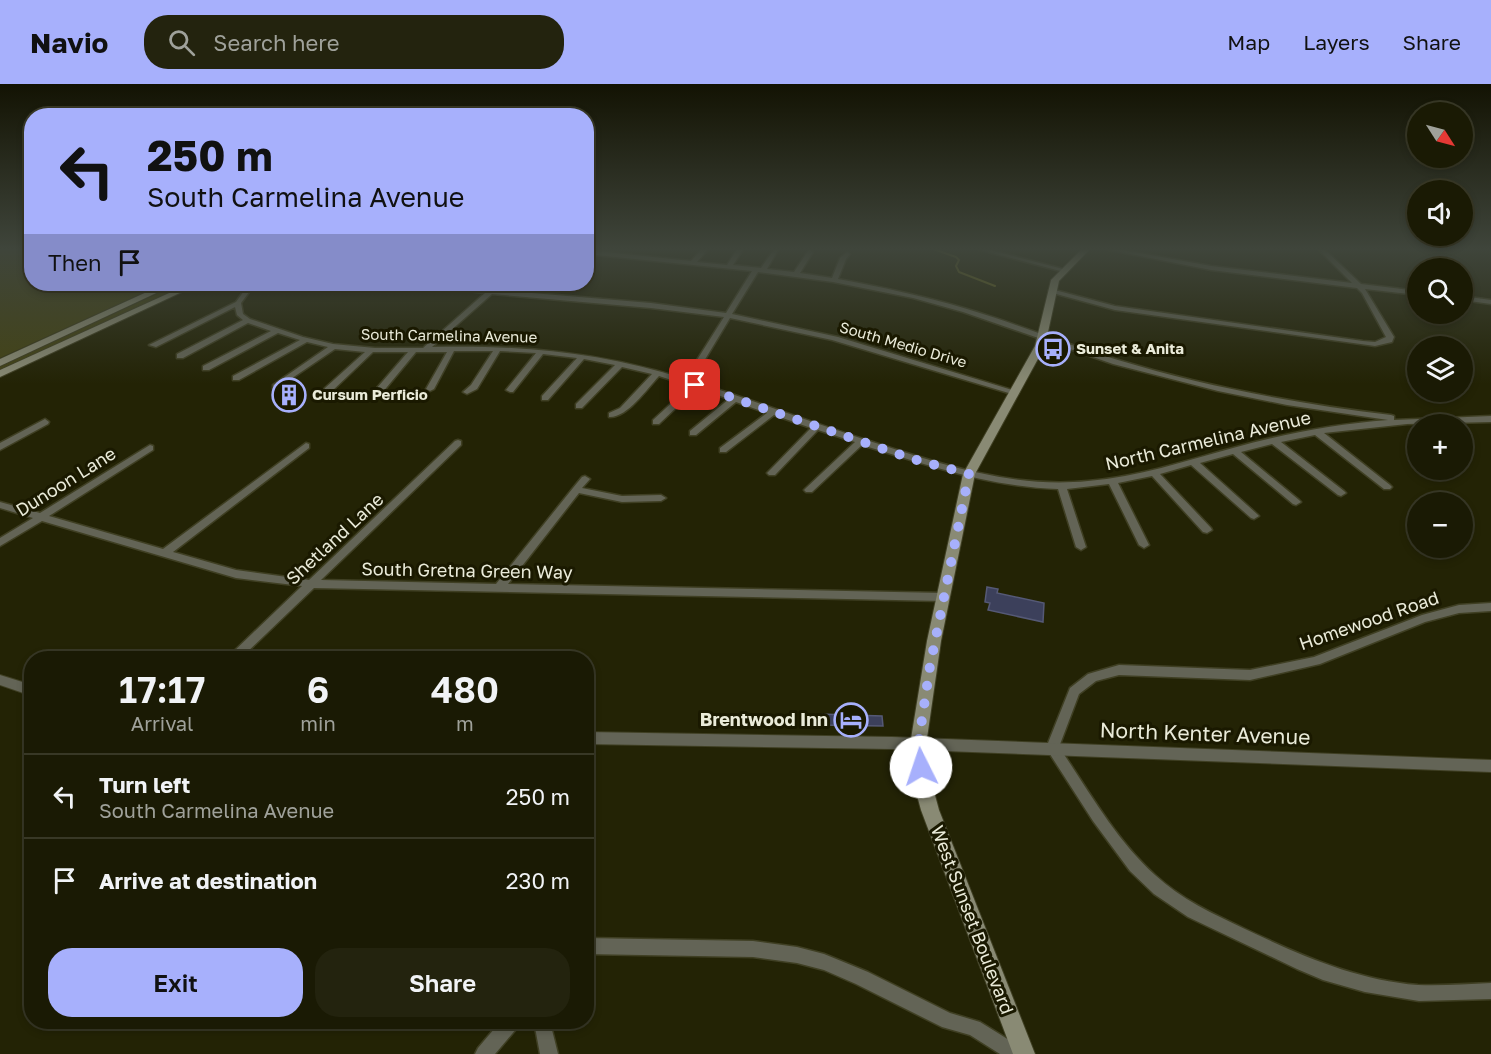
<!DOCTYPE html>
<html lang="en">
<head>
<meta charset="utf-8">
<style>
  :root { --surface:#1a1a04; --page:#23230e; --text:#f1f3f6; --muted:#9fa19a; --line:#383826; --accent:#a7b0fc }
  body { margin:0; font-family:"Golos Text",sans-serif; background:var(--page); color:var(--text); height:100vh; display:flex; flex-direction:column; font-size:22px; white-space:nowrap }
  * { box-sizing:border-box; margin:0 }
  p { font-size:20px; color:var(--muted) }
  .icon { flex:none; width:33px; height:33px; fill:none; stroke:currentColor; stroke-width:2; stroke-linecap:round; stroke-linejoin:round }
  .map { position:relative; flex:1; overflow:hidden }
  .sheet { position:absolute; left:24px; top:567px; width:570px; height:378px; display:flex; flex-direction:column; background:var(--surface); border-radius:24px; box-shadow:0 3px 9px #0003,0 0 0 2px var(--line) }
  .sheet>* { flex:none }
  .banner { position:absolute; left:24px; top:24px; width:570px; height:183px; border-radius:24px; box-shadow:0 3px 9px #0003,0 0 0 2px var(--line); background:#a7b0fc; color:#111; overflow:hidden }
  .needle { width:39px; rotate:126deg }
  .controls { position:absolute; left:1407px; top:18px; display:grid; gap:12px }
  .controls a { display:grid; place-items:center; width:66px; height:66px; border-radius:50%; background:var(--surface); box-shadow:0 3px 9px #0003,0 0 0 2px var(--line); font-size:30px }
  .pin { position:absolute; display:grid; place-items:center; width:51px; height:51px; color:#fff; margin:-26px; border-radius:12px; box-shadow:0 3px 9px #0006 }
  .me { position:absolute; width:66px; margin:-33px; rotate:356deg; stroke-linejoin:round; filter:drop-shadow(0 0 4px #0008) }
  .turn { display:flex; align-items:center; gap:21px; height:126px; padding:0 24px; font-size:27px }
  .turn .icon { width:78px; height:78px; stroke-width:2.5 }
  .turn b { display:block; font-size:42px; line-height:51px }
  .then { display:flex; align-items:center; height:57px; padding:0 24px; background:#0003; gap:12px; font-size:22px }
  .eta { display:flex; justify-content:space-evenly; align-items:center; height:102px; text-align:center }
  .eta b { font-size:36px; font-weight:600; line-height:42px }
  .action { display:flex; gap:12px; margin-top:auto; padding:12px 24px }
  .action a { flex:1; height:69px; border-radius:24px; background:var(--accent); color:#111; font-size:24px; font-weight:600; line-height:69px; text-align:center }
  .action a+a { background:var(--page); color:var(--text) }
  ul { padding:0; list-style:none }
  li { display:flex; align-items:center; gap:18px; height:84px; padding:0 24px; border-top:2px solid var(--line) }
  li div { flex:1 }
  li b { display:block; font-size:22px }
  li em { font-style:normal }
  header { display:flex; align-items:center; gap:36px; box-sizing:border-box; height:84px; padding:0 30px; background:var(--accent); color:#111 }
  header strong { font-size:28px }
  nav { display:flex; gap:33px; margin-inline-start:auto; font-size:21px }
  .search { width:420px; height:54px; background:var(--page); display:flex; align-items:center; gap:15px; box-sizing:border-box; padding:0 21px; border-radius:24px; color:var(--muted); font-size:22px }
  .map>svg:first-child { display:block }
  .green { fill:#434314 }
  .lines { fill:none; stroke-linecap:round; stroke-linejoin:round }
  .stream { stroke:#6e6e22; stroke-width:2 }
  .building { fill:#3c405b; stroke:#555976; stroke-width:1.5 }
  .minor-casing { stroke:#3f3f23; stroke-width:3 }
  .tertiary-casing { stroke:#3f3f23; stroke-width:2 }
  .secondary-casing { stroke:#3f3f23; stroke-width:2 }
  .minor { fill:#636456; fill-rule:evenodd }
  .tertiary { fill:#636456; fill-rule:evenodd }
  .secondary { fill:#898a74; fill-rule:evenodd }
  .route { stroke:#a7b0fc; stroke-width:10; stroke-dasharray:0 18 }
  .labels { text-anchor:middle; stroke-width:6; stroke-linejoin:round; paint-order:stroke }
  .far-street-label { font-size:15px; fill:#eaebd9; stroke:#1a1900 }
  .far-poi-label { font-size:15px; font-weight:bold; fill:#eaebd9; stroke:#1a1900; text-anchor:start }
  .street-label { font-size:18px; fill:#eaebd9; stroke:#1a1900 }
  .poi-label { font-size:18px; font-weight:bold; fill:#eaebd9; stroke:#1a1900; text-anchor:end }
  .near-street-label { font-size:21px; fill:#eaebd9; stroke:#1a1900 }
</style>
</head>
<body>
<header>
<strong>Navio</strong>
<div class="search"><svg class="icon" aria-label="search" viewBox="0 0 24 24"><circle cx="10" cy="10" r="6"/><path d="M15 15l6 6"/></svg>Search here</div>
<nav><a>Map</a><a>Layers</a><a>Share</a></nav>
</header>
<div class="map">
<svg width="1491" height="970" viewBox="0 0 1491 970">
  <rect width="100%" height="100%" fill="#232305"/>
  <g class="green">
    <polygon points="0,164 31,164 32,200 163,200 0,274"/>
    <polygon points="178,200 190,200 0,288 0,282"/>
  </g>
  <g class="lines">
    <polyline class="stream" points="930,164 956,173 959,176 956,182 959,188 995,202"/>
  </g>
  <g class="building">
    <polygon points="987,503 998,505 997,509 1044,519 1043,538 988,526 990,519 985,518"/>
    <polygon points="819,630 882,632 883,642 819,641"/>
  </g>
  <g class="lines">
    <defs>
      <g id="minor">
        <path d="M703 164H709L697 178 727 181 738 164H744L733 181 761 184 775 164H779L767 185 794 188 808 167 810 166 813 168 800 189 832 194 840 174 847 168 850 170 846 175 838 195C881 203 924 212 967 225 1018 240 1067 261 1118 276 1207 303 1299 320 1391 331L1394 332V336L1491 332V338L1407 340 1324 349 1390 401 1392 403 1390 405H1384L1315 351 1281 358 1344 407 1346 409 1341 412 1338 411 1272 360 1241 368 1299 416 1301 418 1296 421 1293 420 1233 370 1200 379 1257 430 1259 432 1254 435 1251 434 1191 381 1160 390 1211 444 1212 446 1207 449 1203 448 1152 392 1118 399 1149 461 1144 464 1139 461 1109 400 1067 405 1086 463 1081 466 1076 463 1058 405C990 403 927 381 862 361L812 408H806L804 406 806 404 855 358 818 346 775 391H769L767 389 769 387 811 344 774 331 726 368H720V364L767 329 736 318 696 351H690V347L729 315 697 304 659 340H653V336L690 302 659 292C647 305 627 334 609 333V329L620 324 652 290 622 283 582 324H576V320L615 281 584 275 548 316H542V312L577 274 543 270 513 308H510L506 306 536 269 500 267 477 305 467 310 463 308 471 301 493 267H454L434 305 430 307 426 305 447 268H416L382 309H376V305L408 268H373L331 308H328L324 306 325 304 365 268 335 265 276 305H273V301L328 263 307 258 239 296H233V292L300 256 278 249 209 286H203V282L271 247 248 239 183 274H177V270L243 236 237 231 235 223 156 263 149 261 236 218 249 200H255L241 219 243 230 250 235 303 253 333 260 375 264H423L485 209 427 202 424 200 489 206 496 200H502L496 206 651 219 726 229 752 187 586 170V166L691 177ZM758 188 833 198 913 214 963 228 1113 280 1218 307 1287 321 1388 336C1335 340 1282 350 1233 364 1185 377 1138 393 1088 397 1009 405 936 378 863 355 805 336 749 315 692 297L730 234 832 256 1012 310H1018L1019 308 838 253 732 230ZM492 210 651 224 724 233 685 295C601 268 520 261 432 263Z"/>
        <polygon points="973,164 983,164 1067,186 1064,188"/>
        <polygon points="1100,164 1112,164 1211,182 1352,199 1317,164 1323,164 1361,200 1418,207 1418,211 1365,205 1394,253 1392,258 1375,262 1115,226 1049,208 1049,206 1051,205 1115,222 1363,257 1375,258 1386,253 1362,209 1357,204 1211,186"/>
        <polygon points="1462,212 1491,216 1491,220 1462,216"/>
        <polygon points="45,335 49,338 48,340 0,366 0,359"/>
        <polygon points="458,356 461,357 461,361 321,496 496,500 573,404 582,393 585,392 590,395 582,404 622,412 661,411 666,414 661,417 622,418 579,409 508,500 943,509 948,513 943,517 314,504 241,574 228,574 230,571 302,502 236,494 42,437 0,462 0,454 33,434 0,424 0,418 40,429 150,361 153,362 153,366 49,432 163,465 306,359 309,360 309,364 173,468 236,486 309,496 455,357"/>
        <path d="M1491 519V527L1459 529 1425 538 1320 580 1250 596 1119 591 1096 597 1079 610 1059 663C1089 707 1115 755 1155 791 1181 815 1213 830 1245 845 1300 871 1356 896 1418 901 1442 902 1467 900 1491 899V915L1419 917 1365 908 1323 896 1297 885 1188 833 1154 810 1130 787 1093 737 1046 664 1070 604 1088 590 1119 581 1250 586 1314 573 1422 531 1459 521Z"/>
        <polygon points="586,854 753,857 797,863 824,870 868,888 950,929 980,938 1022,964 1025,970 1000,970 970,951 942,943 856,900 824,886 797,879 753,873 586,870"/>
        <polygon points="500,938 519,938 517,944 495,970 475,970 478,964"/>
        <polygon points="534,938 550,938 558,970 540,970"/>
      </g>
      <g id="tertiary">
        <polygon points="0,591 32,601 32,612 0,601"/>
        <polygon points="586,648 892,653 1491,676 1491,688 892,665 586,660"/>
      </g>
      <g id="secondary">
        <polygon points="1083,164 1091,164 1059,197 1045,262 975,390 941,557 926,661 933,704 939,726 1035,970 1013,970 921,726 915,704 910,661 927,557 963,390 1035,262 1051,196"/>
        <polygon points="189,200 199,200 0,293 0,286"/>
        <polygon points="160,202 167,204 0,282 0,275"/>
      </g>
    </defs>
    <use href="#minor" class="minor-casing"/>
    <use href="#tertiary" class="tertiary-casing"/>
    <use href="#secondary" class="secondary-casing"/>
    <use href="#minor" class="minor"/>
    <use href="#tertiary" class="tertiary"/>
    <use href="#secondary" class="secondary"/>
  </g>
  <linearGradient id="sky" x2="0" y2="1"><stop stop-color="#131303"/><stop offset="0.55" stop-color="#3f453b"/><stop offset="1" stop-color="#3f453b" stop-opacity="0"/></linearGradient>
  <rect width="1491" height="300" fill="url(#sky)"/>
  <g class="lines">
    <polyline class="route" points="695,301 913,375 969,390 930,582 918,662 921,683"/>
  </g>
  <defs>
    <symbol id="bus-ring" viewBox="-11 -11 22 22"><circle r="9.5" fill="#1a1900" stroke="#a7b0fc" stroke-width="1.5"/><path d="M-5-6H5V4H4V6H2V4H-2V6H-4V4H-5ZM-3.5-4V0h7V-4ZM-3.5 1.2v1.5H-2V1.2ZM2 1.2v1.5H3.5V1.2Z" fill="#a7b0fc"/></symbol>
    <symbol id="building-ring" viewBox="-11 -11 22 22"><circle r="9.5" fill="#1a1900" stroke="#a7b0fc" stroke-width="1.5"/><path d="M-4-6H4V6H1V3H-1V6H-4ZM-2.5-4.3h1.7v1.8h-1.7ZM.8-4.3h1.7v1.8H.8ZM-2.5-1h1.7V.8h-1.7ZM.8-1h1.7V.8H.8Z" fill="#a7b0fc"/></symbol>
    <symbol id="hotel-ring" viewBox="-11 -11 22 22"><circle r="9.5" fill="#1a1900" stroke="#a7b0fc" stroke-width="1.5"/><path d="M-6-4.5h1.5V1H6V5H4.5V3h-9V5H-6ZM-4 0a1.8 1.8 0 1 1 3.6 0ZM.5 0V-2.5h3Q6-2.5 6 0Z" fill="#a7b0fc"/></symbol>
  </defs>
  <g fill-rule="evenodd">
    <use href="#bus-ring" x="1034" y="246" width="38" height="38"/>
    <use href="#building-ring" x="270" y="292" width="38" height="38"/>
    <use href="#hotel-ring" x="832" y="617" width="38" height="38"/>
  </g>
  <g class="labels">
    <g class="far-street-label">
      <text transform="translate(449 252) rotate(1)" y="5">South Carmelina Avenue</text>
      <text transform="translate(903 261) rotate(16)" y="5">South Medio Drive</text>
    </g>
    <g class="far-poi-label">
      <text x="1076" y="270">Sunset &amp; Anita</text>
      <text x="312" y="316">Cursum Perficio</text>
    </g>
    <g class="street-label">
      <text transform="translate(1208 357) rotate(-13)" y="6">North Carmelina Avenue</text>
      <text transform="translate(66 398) rotate(-32)" y="6">Dunoon Lane</text>
      <text transform="translate(335 455) rotate(-43)" y="6">Shetland Lane</text>
      <text transform="translate(467 487) rotate(1)" y="6">South Gretna Green Way</text>
      <text transform="translate(1369 537) rotate(-19)" y="6">Homewood Road</text>
      <text transform="translate(972 836) rotate(69)" y="6">West Sunset Boulevard</text>
    </g>
    <g class="poi-label">
      <text x="828" y="642">Brentwood Inn</text>
    </g>
    <g class="near-street-label">
      <text transform="translate(1205 650) rotate(2)" y="7">North Kenter Avenue</text>
    </g>
  </g>
</svg>
<div class="controls">
<a><svg class="needle" viewBox="-14 -14 28 28"><path d="M0-13l5 13h-10z" fill="#e53935"/><path d="M0 13l5-13h-10z" fill="#9fa19a"/></svg></a>
<a><svg class="icon" aria-label="sound" viewBox="0 0 24 24"><path d="M4 9h4l5-4v14l-5-4H4zM17 9q2 3 0 6"/></svg></a>
<a><svg class="icon" aria-label="search" viewBox="0 0 24 24"><circle cx="10" cy="10" r="6"/><path d="M15 15l6 6"/></svg></a>
<a><svg class="icon" aria-label="layers" viewBox="0 0 24 24"><path d="M12 4l9 5-9 5-9-5zM3 14l9 5 9-5"/></svg></a>
<a>+</a>
<a>−</a>
</div>
<div class="pin" style="left:695px;top:301px;background:#d93025"><svg class="icon" aria-label="arrive" viewBox="0 0 24 24"><path d="M6 21V4h12l-3 4 3 4H6"/></svg></div>
<svg class="me" style="left:921px;top:683px" viewBox="-20 -20 40 40"><circle r="19" fill="#fff"/><path d="M0-13L10 11 0 6-10 11z" fill="#a7b0fc"/></svg>
<div class="banner">
<div class="turn"><svg class="icon" aria-label="left" viewBox="0 0 24 24"><path d="M17 20v-9H6M10 6l-5 5 5 5"/></svg><div><b>250 m</b>South Carmelina Avenue</div></div>
<div class="then">Then<svg class="icon" aria-label="arrive" viewBox="0 0 24 24"><path d="M6 21V4h12l-3 4 3 4H6"/></svg></div>
</div>
<section class="sheet">
<div class="eta">
<div><b>17:17</b><p>Arrival</p></div>
<div><b>6</b><p>min</p></div>
<div><b>480</b><p>m</p></div>
</div>
<ul>
<li><svg class="icon" aria-label="left" viewBox="0 0 24 24"><path d="M17 20v-9H6M10 6l-5 5 5 5"/></svg><div><b>Turn left</b><p>South Carmelina Avenue</p></div><em>250 m</em></li>
<li><svg class="icon" aria-label="arrive" viewBox="0 0 24 24"><path d="M6 21V4h12l-3 4 3 4H6"/></svg><div><b>Arrive at destination</b></div><em>230 m</em></li>
</ul>
<div class="action"><a>Exit</a><a>Share</a></div>
</section>
</div>
</body>
</html>
